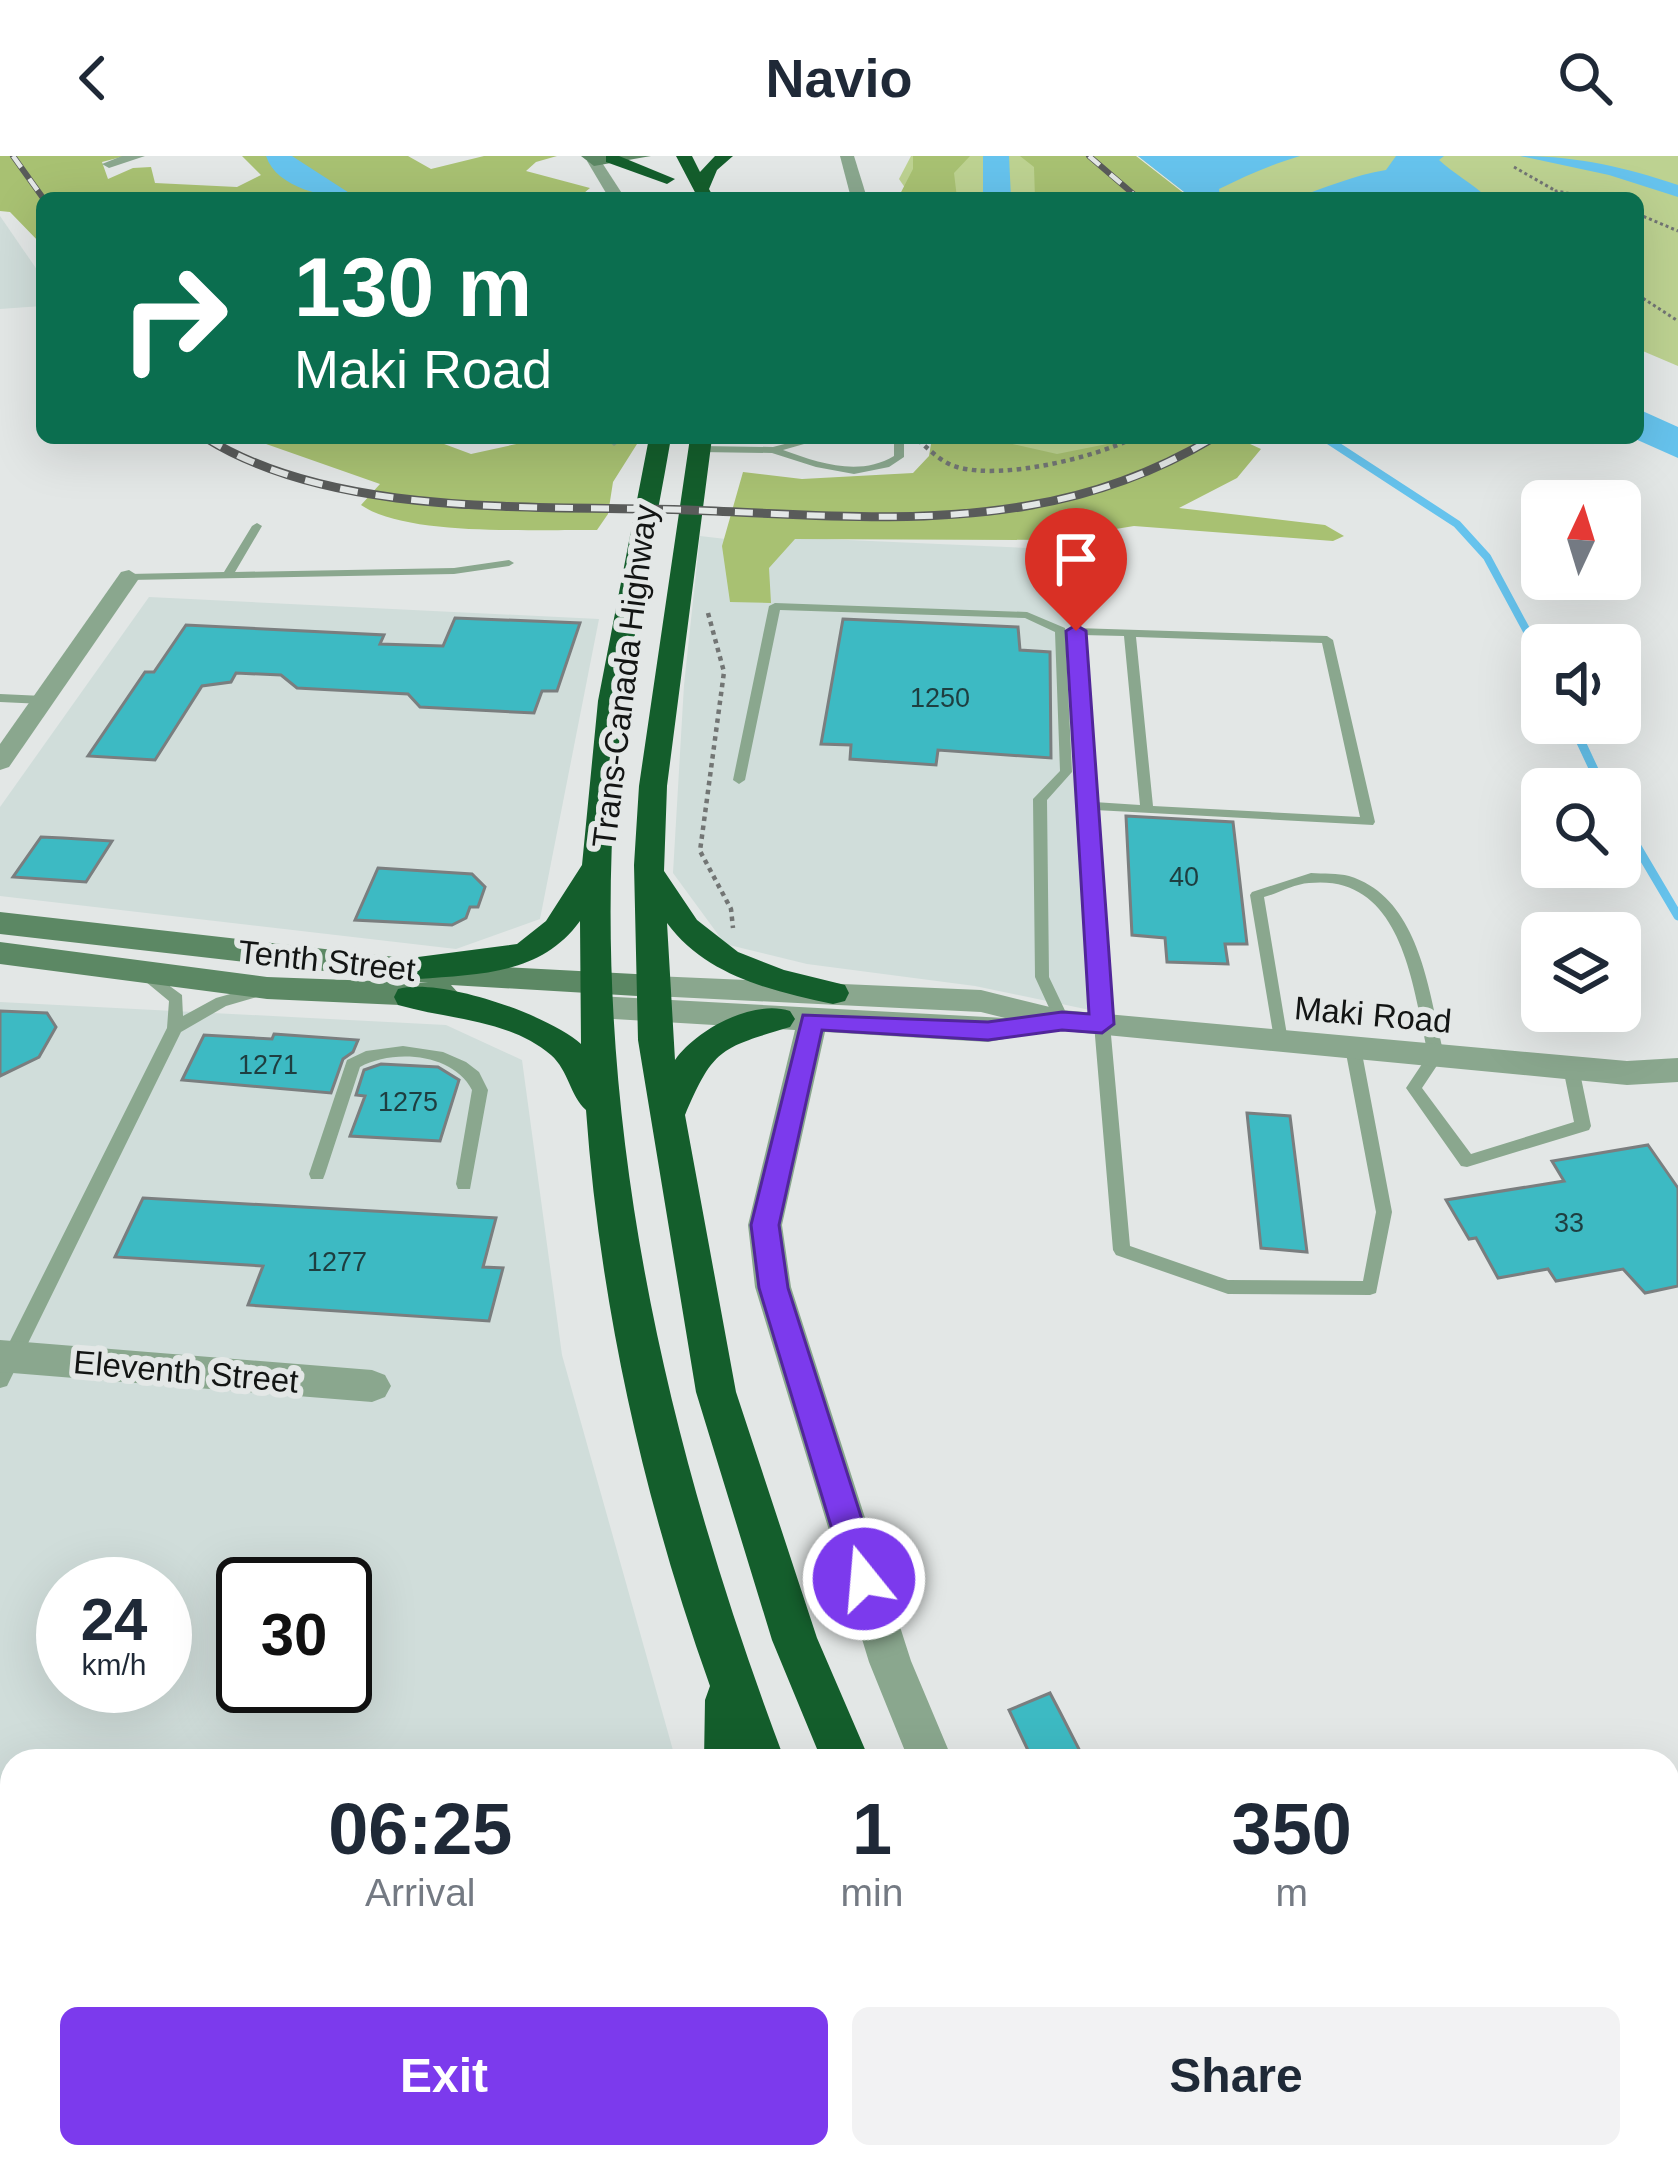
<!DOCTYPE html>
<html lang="en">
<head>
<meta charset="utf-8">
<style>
  :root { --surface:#fff; --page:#f2f2f3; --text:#1f2937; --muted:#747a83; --accent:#7c3aed }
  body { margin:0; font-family:Arial,sans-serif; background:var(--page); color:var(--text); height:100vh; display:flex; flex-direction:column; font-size:45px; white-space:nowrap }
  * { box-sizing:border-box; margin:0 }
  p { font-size:39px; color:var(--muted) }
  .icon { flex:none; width:66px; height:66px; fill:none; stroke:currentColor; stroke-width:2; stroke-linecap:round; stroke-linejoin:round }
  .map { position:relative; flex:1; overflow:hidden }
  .panel { position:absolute; left:0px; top:1593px; width:1680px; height:420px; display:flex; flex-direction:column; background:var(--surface); border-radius:36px 36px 0 0; box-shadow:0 12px 48px #0002 }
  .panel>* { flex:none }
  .top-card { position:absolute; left:36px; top:36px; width:1608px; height:252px; border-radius:18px; box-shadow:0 12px 48px #0002; background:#0b6e4f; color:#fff; overflow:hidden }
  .needle { width:78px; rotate:4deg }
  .tools { position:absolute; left:1521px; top:324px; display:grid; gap:24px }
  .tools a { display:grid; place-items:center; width:120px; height:120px; border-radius:18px; background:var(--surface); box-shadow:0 12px 48px #0002; font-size:60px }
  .speed { position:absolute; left:36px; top:1401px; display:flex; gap:24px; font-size:60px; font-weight:700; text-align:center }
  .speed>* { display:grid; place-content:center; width:156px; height:156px; border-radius:50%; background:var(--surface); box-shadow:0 12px 48px #0002; line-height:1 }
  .speed small { font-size:30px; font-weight:400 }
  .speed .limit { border:6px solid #111; border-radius:18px; background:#fff; color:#111 }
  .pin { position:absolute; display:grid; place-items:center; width:102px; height:102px; color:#fff; margin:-123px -51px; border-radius:50% 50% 50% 0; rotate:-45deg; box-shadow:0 0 12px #0007 }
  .pin .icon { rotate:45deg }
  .me { position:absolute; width:132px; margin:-66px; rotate:343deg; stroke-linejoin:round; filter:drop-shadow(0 0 9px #0008) }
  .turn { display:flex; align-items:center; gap:42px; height:252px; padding:0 60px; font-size:54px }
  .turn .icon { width:156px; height:156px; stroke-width:2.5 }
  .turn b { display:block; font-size:84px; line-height:102px }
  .eta { display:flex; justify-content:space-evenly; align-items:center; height:204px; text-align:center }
  .eta b { font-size:72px; font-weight:600; line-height:84px }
  .primary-button { display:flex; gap:24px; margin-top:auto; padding:24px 60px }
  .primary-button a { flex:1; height:138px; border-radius:18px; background:var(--accent); color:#fff; font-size:48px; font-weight:600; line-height:138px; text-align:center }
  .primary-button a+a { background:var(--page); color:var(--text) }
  header { display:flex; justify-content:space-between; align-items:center; height:156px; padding:0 60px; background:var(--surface); font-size:54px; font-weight:600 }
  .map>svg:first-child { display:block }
  .built { fill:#d0ddda; fill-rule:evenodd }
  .green { fill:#bdd291 }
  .forest { fill:#a8c172 }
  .water { fill:#66c3ed }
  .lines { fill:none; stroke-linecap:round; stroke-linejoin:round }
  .stream-far1 { stroke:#66c3ed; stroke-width:8 }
  .stream { stroke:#66c3ed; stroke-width:9 }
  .river { fill:#66c3ed; fill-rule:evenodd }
  .building { fill:#3dbac3; stroke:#7a7e7f; stroke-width:3 }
  .path-far1 { stroke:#727574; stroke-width:3; stroke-dasharray:3 3; stroke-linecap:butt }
  .path { stroke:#727574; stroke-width:4.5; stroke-dasharray:4.5 4.5; stroke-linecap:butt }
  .lane { fill:#8aa78e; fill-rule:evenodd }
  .street { fill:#8aa78e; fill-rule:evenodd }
  .secondary { fill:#5c8864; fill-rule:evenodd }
  .highway { fill:#145e2c; fill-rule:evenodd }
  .rail-far1-casing { stroke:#595b5a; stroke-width:6 }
  .rail-casing { stroke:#595b5a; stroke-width:9 }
  .rail-far1 { stroke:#e3e7e6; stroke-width:4.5; stroke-dasharray:14; stroke-linecap:butt }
  .rail { stroke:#e3e7e6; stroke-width:6; stroke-dasharray:18; stroke-linecap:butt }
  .route { fill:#7c3aed; stroke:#51269a; stroke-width:3 }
  .labels { text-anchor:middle; stroke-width:12; stroke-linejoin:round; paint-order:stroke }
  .number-label { font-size:27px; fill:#1e3e40 }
  .street-label { font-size:33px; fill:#131514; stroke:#e3e7e6 }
</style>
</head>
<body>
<header><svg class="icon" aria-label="back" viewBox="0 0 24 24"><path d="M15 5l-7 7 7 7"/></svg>Navio<svg class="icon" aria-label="search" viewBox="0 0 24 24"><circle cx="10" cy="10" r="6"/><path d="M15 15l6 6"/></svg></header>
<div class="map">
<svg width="1678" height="2013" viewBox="0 0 1678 2013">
  <rect width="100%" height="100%" fill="#e3e7e6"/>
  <g class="built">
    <polygon points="0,60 42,121 42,150 0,153"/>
    <polygon points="700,380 760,387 780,381 1073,394 1090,854 975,830 807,808 725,788 673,717 684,529"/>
    <polygon points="149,441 599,463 540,763 456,793 0,740 0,651"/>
    <path d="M0 846 446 869 522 904 562 1199 676 1605H12V1766L0 1765ZM63 1428H165V1530H63ZM243 1428H345V1530H243Z"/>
  </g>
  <g class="green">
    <polygon points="911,0 1052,0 1093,42 912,42 899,23"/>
    <polygon points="1138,0 1678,0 1678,210 1638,193 1638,42 1192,42"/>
    <polygon points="963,282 1157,282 1080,314"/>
  </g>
  <g class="forest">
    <polygon points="0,0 125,0 102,6 108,23 133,12 151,11 155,27 237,31 261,19 242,0 408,0 431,13 484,0 557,0 536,6 526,15 590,32 578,42 42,42 42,89 10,56 0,55"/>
    <polygon points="913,0 970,0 954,17 957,42 898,42 913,13"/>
    <polygon points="1020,0 1136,0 1190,42 1035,42 1034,11"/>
    <path d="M249 282H428L471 298 521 287 522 282H597L637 288 613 326 608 358 597 374C537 373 407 381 361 349L380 328Z"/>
    <polygon points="932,282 986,282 1057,298 1137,282 1237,282 1261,293 1237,322 1179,352 1325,369 1344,380 1333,385 1134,370 1049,384 795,383 769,412 771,447 730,446 722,390 743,316 802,323 913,317 929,300"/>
    <polygon points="508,2001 824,2001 827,2013 506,2013"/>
  </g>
  <g class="water">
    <path d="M1138 0H1300C1270 9 1247 19 1219 33L1220 42H1192Z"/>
    <path d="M1396 0H1444L1439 4C1453 17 1473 28 1488 42H1295C1325 32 1354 19 1386 14Z"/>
    <path d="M1520 0C1576 0 1624 11 1678 29V41L1609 19Z"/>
    <polygon points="1638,253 1678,271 1678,302 1633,282 1638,282"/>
  </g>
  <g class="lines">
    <polyline class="stream-far1" points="1325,282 1457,368 1487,401 1542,503"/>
    <g class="stream">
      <polyline points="1572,567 1603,633"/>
      <polyline points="1620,662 1678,760"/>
    </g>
    <g class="river">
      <path d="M266 0H292L357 42C327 42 277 33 266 0Z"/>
      <polygon points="983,0 1009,0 1011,42 983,42"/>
    </g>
  </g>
  <g class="building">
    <polygon points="455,462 580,467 557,535 542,535 534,557 420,551 408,538 297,532 281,519 236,517 231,526 202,530 155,604 88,600 145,516 154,516 186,469 384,479 380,488 443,490"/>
    <polygon points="843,463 1018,471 1020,494 1050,496 1051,602 938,594 936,609 850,603 851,589 821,588"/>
    <polygon points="1126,660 1233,666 1247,788 1225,788 1228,808 1167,806 1165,782 1132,779"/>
    <polygon points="41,681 63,682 112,685 86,726 13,721"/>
    <polygon points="378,712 472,718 485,731 478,751 470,751 466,762 452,769 355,764"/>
    <polygon points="0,855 47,857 56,871 39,901 0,920"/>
    <polygon points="274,878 358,884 353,896 343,903 331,937 182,924 204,879 272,883"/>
    <polygon points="381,908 438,911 459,924 440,985 350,980 365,940 356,939 364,914"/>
    <polygon points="1247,957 1290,960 1307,1096 1261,1092"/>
    <polygon points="1648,989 1678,1032 1678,1130 1645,1137 1623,1113 1556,1125 1548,1113 1498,1122 1476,1082 1469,1083 1446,1044 1564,1025 1552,1005"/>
    <polygon points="143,1042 496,1062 483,1111 503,1112 489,1165 248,1149 263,1110 115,1101"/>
    <polygon points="1050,1537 1061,1558 1085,1605 1033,1605 1009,1554"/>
  </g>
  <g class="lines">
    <g class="path-far1">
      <polyline points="1514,11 1556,35"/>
      <polyline points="1559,42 1556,35 1594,42"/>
      <polyline points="1638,58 1678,75"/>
      <polyline points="1638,139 1678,165"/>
    </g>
    <g class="path">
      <path d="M918 284C930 294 942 307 957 311 1003 324 1092 302 1134 282"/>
      <polyline points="708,457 724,516 700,695 731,753 733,772"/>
    </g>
    <g class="lane">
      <path d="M808 282H825L783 294C819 307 859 321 894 300V288L888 282H899L904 287V301L889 311 854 318 816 311 772 297 700 296 695 293 700 290 773 291Z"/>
      <polygon points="257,367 262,370 235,416 454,412 509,404 514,407 509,410 454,418 129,424 123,421 129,418 224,416 252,370"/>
      <polygon points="775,447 1027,456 1065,472 1072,616 1047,644 1049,821 1070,865 1067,869 1057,869 1035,821 1033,643 1060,615 1055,476 1025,462 780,454 745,624 739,628 733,624 769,450"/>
      <path d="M1076 472 1327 480 1333 484 1375 666 1373 669 1095 654 1110 868 1130 1090 1228 1124 1363 1125 1376 1056 1345 892 1353 886 1361 892 1392 1056 1376 1137 1370 1139 1228 1138 1116 1099 1113 1094 1094 868 1070 475ZM1082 479 1124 480 1140 649 1094 646ZM1136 481 1322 487 1360 661 1153 650Z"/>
      <polygon points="0,538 43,540 49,544 43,548 0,546"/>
      <path d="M1311 717C1323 718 1338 717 1349 720 1421 742 1429 838 1444 899L1422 932 1471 998 1574 966 1563 912 1571 906 1579 912 1591 970 1589 974 1467 1011 1461 1010 1406 932 1428 899C1413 831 1403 717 1309 727 1294 728 1279 737 1264 741L1288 885 1280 891 1275 889 1250 739 1252 736Z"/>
      <polygon points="145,812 182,839 183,860 216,842 262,829 269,834 267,838 226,850 181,876 7,1230 0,1232 0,1205 167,872 169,845 140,821 138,817"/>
      <path d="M403 890 443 896 466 906 479 916 488 934 470 1033H458L456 1028 472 934C453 897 393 893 360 911L325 1018 323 1023H311L309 1018 347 904 366 895Z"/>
    </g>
    <g class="street">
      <polygon points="122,0 145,0 109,12 102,8"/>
      <polygon points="840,0 854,0 867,42 851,42"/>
      <polygon points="594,1 599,2 625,42 609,42 587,5"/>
      <polygon points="605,282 625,282 614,290"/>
      <polygon points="129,414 140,421 9,611 0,614 0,588 121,416"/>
      <polygon points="654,820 981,834 1062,854 1627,905 1678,902 1678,926 1627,929 1054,874 988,886 825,876 782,1069 791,1131 911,1505 953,1605 909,1605 869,1506 755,1131 748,1069 795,874 597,862 586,859 582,851 586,843 597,840 1005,862 981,856 654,840 639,830"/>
      <polygon points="0,1184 372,1214 385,1219 391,1230 385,1241 372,1246 0,1216"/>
      <polygon points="0,1820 12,1821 12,1869 0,1868"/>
      <polygon points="542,2001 594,2001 592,2013 540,2013"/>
      <polygon points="1099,2001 1152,2001 1157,2013 1104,2013"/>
    </g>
    <g class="secondary">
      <polygon points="581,0 651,0 594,10"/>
      <polygon points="0,756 466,809 654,819 665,822 670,830 665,838 654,841 451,829 460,839 456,847 444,851 267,843 0,808 0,786 267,821 428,827 0,778"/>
    </g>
    <g class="highway">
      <polygon points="606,0 619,0 675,23 667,28 606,6"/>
      <polygon points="676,0 692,0 700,16 715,0 733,0 717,14 709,33 714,42 698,42"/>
      <path d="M649 282H671C651 398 624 514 615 631 591 967 667 1293 785 1605H704L705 1544 710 1530C644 1345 600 1150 586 954 570 940 569 915 551 899 508 863 450 864 398 849L394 841 398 833C440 821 549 859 581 888L580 765C541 819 479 818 418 823L407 820 402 812 407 804 418 801 517 788 546 765 582 709 598 545Z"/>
      <path d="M690 282H712L667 630 664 715 697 764 738 796 784 814 845 829 849 837 845 845 833 848C772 835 706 820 667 767L675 904C696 874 752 843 790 855L795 863 790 871C721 892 714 891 685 959L736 1236 817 1482 870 1605H822L772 1484 696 1236 638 884 634 709 639 630Z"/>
      <polygon points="890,2001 946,2001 951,2013 895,2013"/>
      <polygon points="985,2001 1041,2001 1046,2013 990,2013"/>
    </g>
    <defs>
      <g id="rail-far1">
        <polyline points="13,0 43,42"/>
        <polyline points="1089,0 1138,42"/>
      </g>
      <path id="rail" d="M206 282C336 363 539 349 688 354 801 358 914 369 1026 350 1093 339 1154 317 1213 282"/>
    </defs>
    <use href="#rail-far1" class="rail-far1-casing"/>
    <use href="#rail" class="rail-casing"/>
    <use href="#rail-far1" class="rail-far1"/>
    <use href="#rail" class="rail"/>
  </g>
  <polygon class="route" points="1076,469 1086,475 1114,868 1102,877 1062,874 988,884 822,874 779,1069 788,1132 881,1423 876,1434 864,1439 852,1434 847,1423 759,1132 751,1069 803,859 988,866 1062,856 1089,858 1066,475"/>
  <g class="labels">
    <g class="number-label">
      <text x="940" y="551">1250</text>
      <text x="1184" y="730">40</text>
      <text x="268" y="918">1271</text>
      <text x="408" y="955">1275</text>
      <text x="1569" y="1076">33</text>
      <text x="337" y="1115">1277</text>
    </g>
    <g class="street-label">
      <text transform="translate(624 520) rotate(-83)" y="12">Trans-Canada Highway</text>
      <text transform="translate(327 804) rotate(6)" y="12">Tenth Street</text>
      <text transform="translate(1373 858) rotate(5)" y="12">Maki Road</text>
      <text transform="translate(186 1215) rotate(5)" y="12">Eleventh Street</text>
    </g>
  </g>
</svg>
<div class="tools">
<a><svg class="needle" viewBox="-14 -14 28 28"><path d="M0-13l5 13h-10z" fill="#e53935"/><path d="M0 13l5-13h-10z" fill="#747a83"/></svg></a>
<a><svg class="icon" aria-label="sound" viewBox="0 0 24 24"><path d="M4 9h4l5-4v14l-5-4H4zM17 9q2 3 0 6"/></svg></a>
<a><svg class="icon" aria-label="search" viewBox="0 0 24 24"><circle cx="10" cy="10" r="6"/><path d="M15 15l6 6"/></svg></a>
<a><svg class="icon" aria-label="layers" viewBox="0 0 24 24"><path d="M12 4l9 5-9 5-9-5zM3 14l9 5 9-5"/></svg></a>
</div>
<div class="speed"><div>24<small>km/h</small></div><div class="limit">30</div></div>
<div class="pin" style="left:1076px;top:475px;background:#d93025"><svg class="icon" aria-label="arrive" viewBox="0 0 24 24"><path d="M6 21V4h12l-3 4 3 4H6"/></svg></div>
<svg class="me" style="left:864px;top:1423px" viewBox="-20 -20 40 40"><circle r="17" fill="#7c3aed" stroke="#fff" stroke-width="3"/><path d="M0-11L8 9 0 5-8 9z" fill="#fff"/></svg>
<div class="top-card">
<div class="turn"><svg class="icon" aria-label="right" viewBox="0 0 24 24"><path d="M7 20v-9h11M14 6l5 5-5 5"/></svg><div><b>130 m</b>Maki Road</div></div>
</div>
<section class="panel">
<div class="eta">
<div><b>06:25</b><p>Arrival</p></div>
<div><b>1</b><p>min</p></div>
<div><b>350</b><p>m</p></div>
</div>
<div class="primary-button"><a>Exit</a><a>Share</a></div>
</section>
</div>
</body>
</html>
